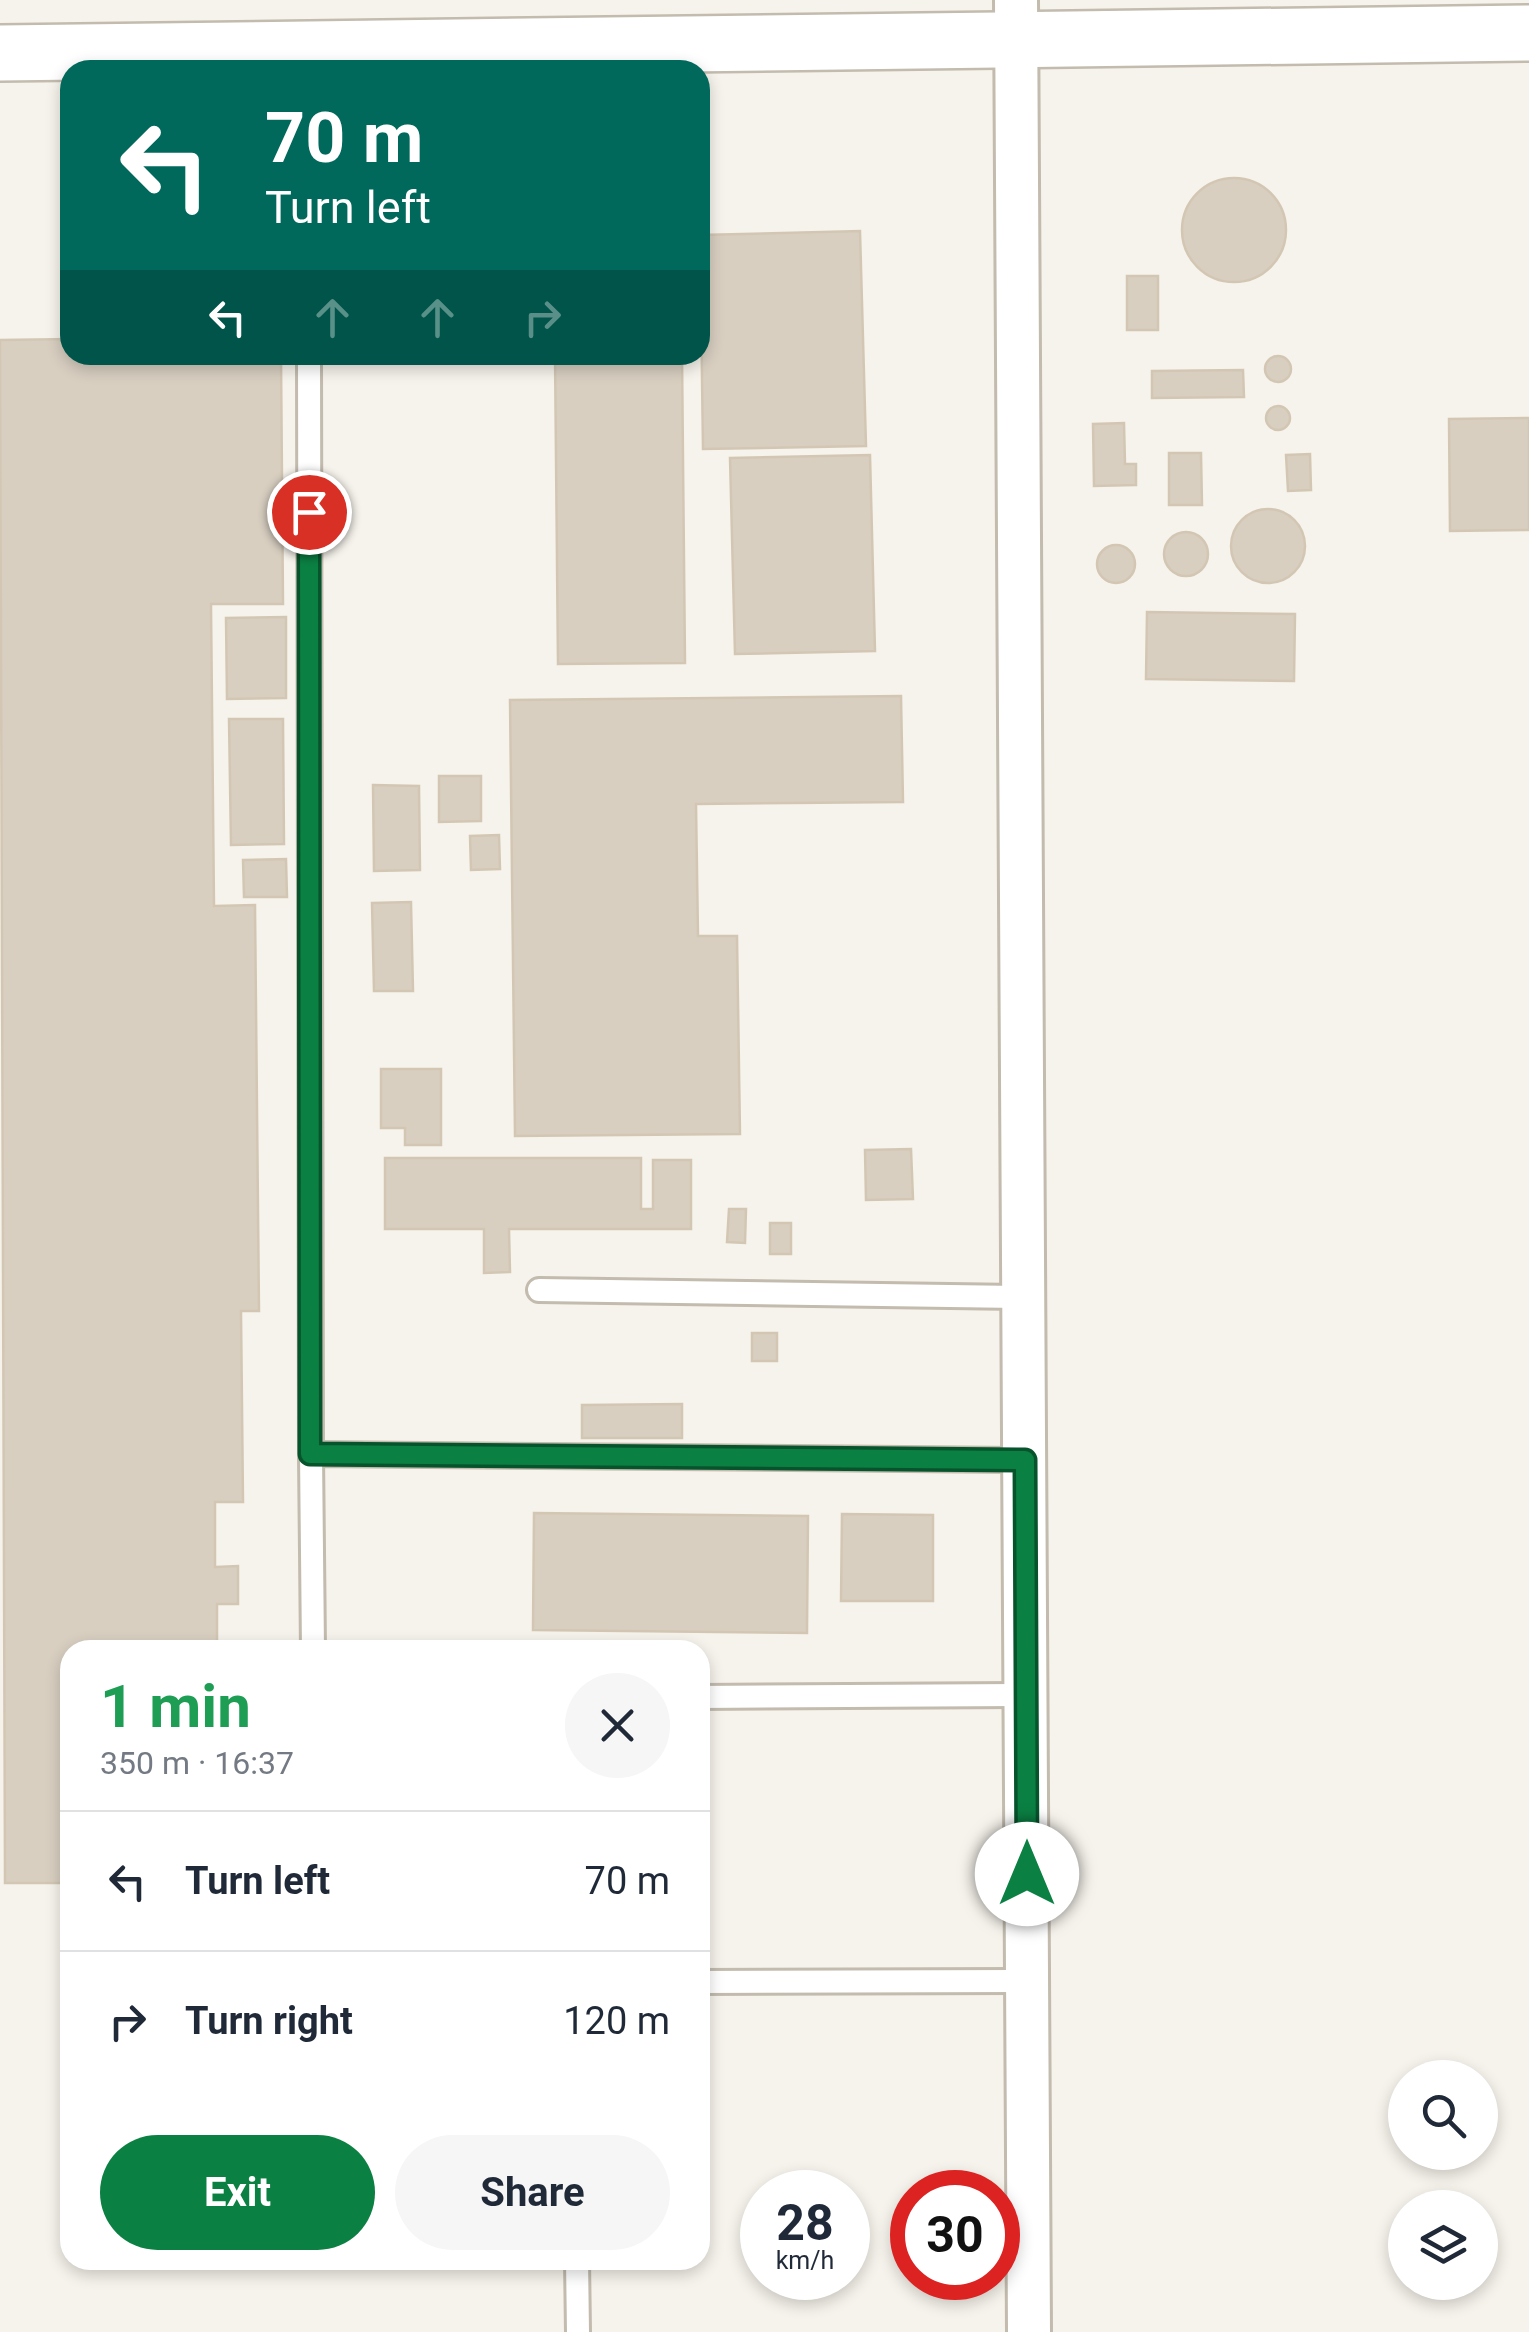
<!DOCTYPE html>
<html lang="en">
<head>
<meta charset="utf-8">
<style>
  :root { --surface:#fff; --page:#f6f6f7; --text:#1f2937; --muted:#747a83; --line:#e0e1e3; --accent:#0b8043 }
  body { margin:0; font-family:Roboto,sans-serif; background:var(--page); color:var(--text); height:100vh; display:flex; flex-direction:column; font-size:38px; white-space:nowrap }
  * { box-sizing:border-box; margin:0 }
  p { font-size:32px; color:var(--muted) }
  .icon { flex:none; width:55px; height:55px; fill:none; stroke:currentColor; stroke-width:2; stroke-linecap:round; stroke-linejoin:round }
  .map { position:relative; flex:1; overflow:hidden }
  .sheet { position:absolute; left:60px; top:1640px; width:650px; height:630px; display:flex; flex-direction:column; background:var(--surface); border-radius:30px; box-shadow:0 5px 15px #0003 }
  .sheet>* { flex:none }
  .guide { position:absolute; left:60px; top:60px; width:650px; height:305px; border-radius:30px; box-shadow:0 5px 15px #0003; background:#00695c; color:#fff; overflow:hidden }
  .tools { position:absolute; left:1388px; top:2060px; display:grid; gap:20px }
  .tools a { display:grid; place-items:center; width:110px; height:110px; border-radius:50%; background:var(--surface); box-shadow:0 5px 15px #0003; font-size:50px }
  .speed { position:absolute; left:740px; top:2170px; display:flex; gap:20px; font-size:50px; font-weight:700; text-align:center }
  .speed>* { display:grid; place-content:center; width:130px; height:130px; border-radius:50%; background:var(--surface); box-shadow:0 5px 15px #0003; line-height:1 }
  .speed small { font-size:25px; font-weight:400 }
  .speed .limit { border:15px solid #d22; background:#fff; color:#111 }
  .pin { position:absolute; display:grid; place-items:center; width:85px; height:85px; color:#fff; margin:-42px; border:5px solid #fff; border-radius:50%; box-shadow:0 2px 10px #0007 }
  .me { position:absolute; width:110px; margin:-55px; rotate:0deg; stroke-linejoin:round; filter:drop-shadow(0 0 8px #0008) }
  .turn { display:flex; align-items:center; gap:35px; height:210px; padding:0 40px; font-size:45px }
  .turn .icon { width:130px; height:130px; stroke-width:2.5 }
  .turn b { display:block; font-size:70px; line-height:85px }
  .lanes { display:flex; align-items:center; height:95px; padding:0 40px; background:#0003; justify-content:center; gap:50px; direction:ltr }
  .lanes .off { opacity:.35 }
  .round { display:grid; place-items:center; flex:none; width:105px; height:105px; border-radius:52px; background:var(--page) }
  .head { display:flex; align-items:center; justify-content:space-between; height:170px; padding:0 40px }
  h1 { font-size:60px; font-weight:700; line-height:75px; color:#1e9e55 }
  .primary-button { display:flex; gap:20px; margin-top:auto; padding:20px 40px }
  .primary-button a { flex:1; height:115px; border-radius:60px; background:var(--accent); color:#fff; font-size:40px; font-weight:700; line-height:115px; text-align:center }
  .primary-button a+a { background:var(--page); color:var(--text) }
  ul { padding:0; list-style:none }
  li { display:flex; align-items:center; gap:30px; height:140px; padding:0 40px; border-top:2px solid var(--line) }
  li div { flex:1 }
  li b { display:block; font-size:38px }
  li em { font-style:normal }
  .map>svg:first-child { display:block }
  .building { fill:#d8cfc1; stroke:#d3c7b4; stroke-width:2.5 }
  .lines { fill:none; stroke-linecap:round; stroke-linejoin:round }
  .service-casing { stroke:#c2bbae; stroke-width:28 }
  .minor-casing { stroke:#c2bbae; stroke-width:48 }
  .tertiary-casing { stroke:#c2bbae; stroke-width:60 }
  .service { stroke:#fff; stroke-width:22 }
  .minor { stroke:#fff; stroke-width:42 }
  .tertiary { stroke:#fff; stroke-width:55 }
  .route-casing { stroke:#07532c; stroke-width:25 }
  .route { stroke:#0b8043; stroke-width:18 }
</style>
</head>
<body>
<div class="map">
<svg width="1529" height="2332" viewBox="0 0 1529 2332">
  <rect width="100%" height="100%" fill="#f6f3ec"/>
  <g class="building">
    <circle cx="1234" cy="230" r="52"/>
    <polygon points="860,231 866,446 703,449 700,235"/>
    <rect x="1127" y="276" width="31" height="54"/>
    <polygon points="70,339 70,355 281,355 283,604 211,604 214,906 255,905 259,1311 241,1311 243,1502 215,1502 215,1567 238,1566 238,1604 217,1604 217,1650 70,1650 70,1883 5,1883 0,340"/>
    <polygon points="555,355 682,355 685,663 558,664"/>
    <circle cx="1278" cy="369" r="13"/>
    <polygon points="1243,370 1244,397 1152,398 1152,371"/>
    <circle cx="1278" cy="418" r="12"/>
    <polygon points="1529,418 1529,530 1450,531 1449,419"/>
    <polygon points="1124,423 1125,464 1136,464 1136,485 1094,486 1093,424"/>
    <polygon points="1169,453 1201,453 1202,505 1169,505"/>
    <polygon points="1310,454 1311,490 1288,491 1286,455"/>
    <polygon points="870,455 875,651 735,654 730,458"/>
    <circle cx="1268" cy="546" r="37"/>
    <circle cx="1186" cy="554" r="22"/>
    <circle cx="1116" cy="564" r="19"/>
    <polygon points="1147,612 1295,614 1294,681 1146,679"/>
    <polygon points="286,617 286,698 227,699 226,618"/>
    <polygon points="901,696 903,802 696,804 698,936 737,936 740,1134 515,1136 510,700"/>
    <polygon points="229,719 283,719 284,844 231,845"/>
    <polygon points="439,776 481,776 481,821 439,822"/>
    <polygon points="373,785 419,786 420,870 374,871"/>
    <polygon points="499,835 500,869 471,870 470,836"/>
    <polygon points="286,859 287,897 244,897 243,860"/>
    <polygon points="411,902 413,991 374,991 372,903"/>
    <polygon points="381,1069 441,1069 441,1145 405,1145 405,1128 381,1128"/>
    <polygon points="911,1149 913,1199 866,1200 865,1150"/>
    <polygon points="385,1158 641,1158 641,1209 653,1209 653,1160 691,1160 691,1229 509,1229 510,1272 484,1273 484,1229 385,1229"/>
    <polygon points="729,1209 746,1209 745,1243 727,1242"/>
    <rect x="770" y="1223" width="21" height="31"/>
    <rect x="752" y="1333" width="25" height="28"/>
    <polygon points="682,1404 682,1438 582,1438 582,1405"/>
    <polygon points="534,1513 808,1516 807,1633 533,1630"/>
    <polygon points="842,1514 933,1515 933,1601 841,1601"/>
  </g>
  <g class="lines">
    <defs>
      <g id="service">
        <polyline points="309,355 311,1454"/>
        <polyline points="539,1290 1024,1297"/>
        <polyline points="313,1650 311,1454 1025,1460"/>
        <polyline points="700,1697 1026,1695"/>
        <polyline points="700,1982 1027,1981"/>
        <polyline points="577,2260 578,2332"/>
      </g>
      <polyline id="minor" points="1016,0 1029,2332"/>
      <polyline id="tertiary" points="0,53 1529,33"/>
    </defs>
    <use href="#service" class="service-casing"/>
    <use href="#minor" class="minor-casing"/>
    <use href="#tertiary" class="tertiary-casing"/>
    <use href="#service" class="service"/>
    <use href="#minor" class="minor"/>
    <use href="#tertiary" class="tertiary"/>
  </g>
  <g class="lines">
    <defs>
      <polyline id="route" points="309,512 310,1454 1025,1460 1027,1874"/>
    </defs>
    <use href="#route" class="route-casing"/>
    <use href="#route" class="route"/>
  </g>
</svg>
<div class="tools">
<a><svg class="icon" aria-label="search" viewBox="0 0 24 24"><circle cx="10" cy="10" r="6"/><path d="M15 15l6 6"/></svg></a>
<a><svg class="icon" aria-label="layers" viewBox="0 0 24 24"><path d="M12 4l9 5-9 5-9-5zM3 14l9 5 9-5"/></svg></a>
</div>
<div class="speed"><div>28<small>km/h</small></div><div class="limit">30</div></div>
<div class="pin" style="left:309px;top:512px;background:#d93025"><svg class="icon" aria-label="arrive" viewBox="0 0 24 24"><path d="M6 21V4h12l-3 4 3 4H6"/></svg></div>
<svg class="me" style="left:1027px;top:1874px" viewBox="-20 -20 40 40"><circle r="19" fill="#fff"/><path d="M0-13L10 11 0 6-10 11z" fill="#0b8043"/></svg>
<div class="guide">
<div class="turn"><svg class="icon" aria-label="left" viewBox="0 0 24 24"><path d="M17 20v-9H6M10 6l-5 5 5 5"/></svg><div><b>70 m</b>Turn left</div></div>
<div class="lanes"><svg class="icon" aria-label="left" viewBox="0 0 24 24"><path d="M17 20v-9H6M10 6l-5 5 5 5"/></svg><svg class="icon off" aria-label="ahead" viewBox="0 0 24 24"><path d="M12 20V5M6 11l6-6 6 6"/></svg><svg class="icon off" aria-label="ahead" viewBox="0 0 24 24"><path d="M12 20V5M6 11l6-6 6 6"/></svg><svg class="icon off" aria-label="right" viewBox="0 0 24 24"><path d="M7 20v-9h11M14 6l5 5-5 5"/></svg></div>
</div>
<section class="sheet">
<div class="head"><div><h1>1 min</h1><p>350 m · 16:37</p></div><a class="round"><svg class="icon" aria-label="close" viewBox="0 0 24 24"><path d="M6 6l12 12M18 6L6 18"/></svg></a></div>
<ul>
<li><svg class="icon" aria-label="left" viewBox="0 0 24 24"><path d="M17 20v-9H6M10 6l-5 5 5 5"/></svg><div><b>Turn left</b></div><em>70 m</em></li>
<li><svg class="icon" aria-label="right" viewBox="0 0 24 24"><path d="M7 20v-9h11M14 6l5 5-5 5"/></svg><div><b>Turn right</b></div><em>120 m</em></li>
</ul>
<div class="primary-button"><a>Exit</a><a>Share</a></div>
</section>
</div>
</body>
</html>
